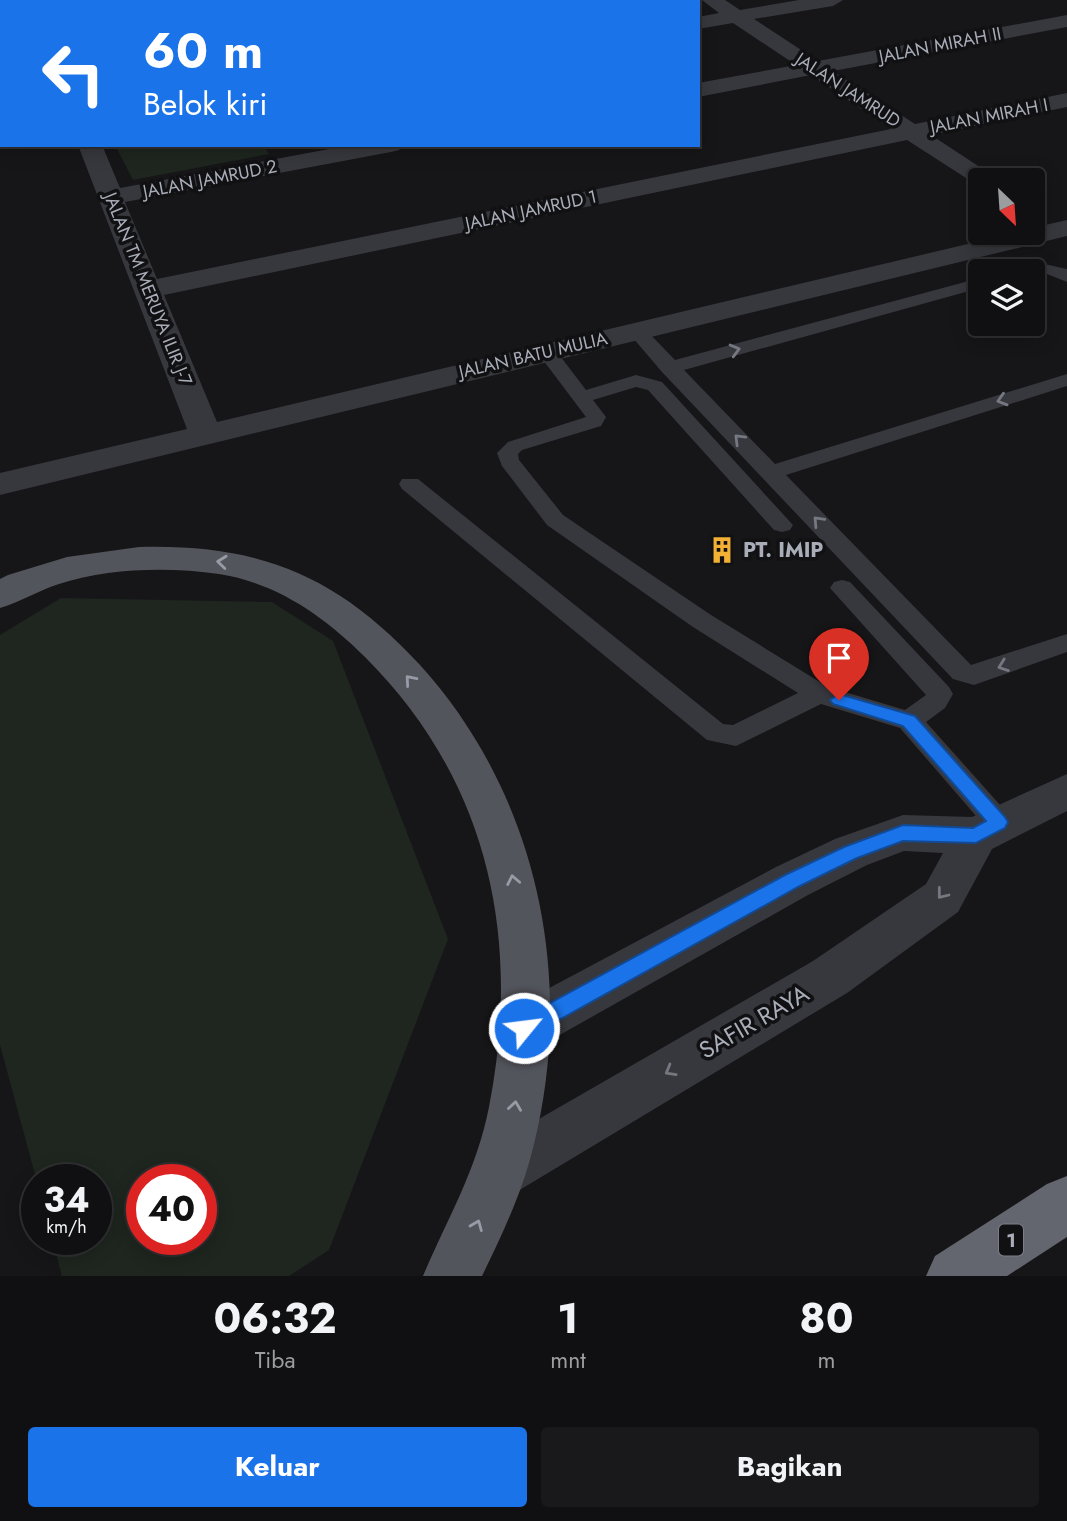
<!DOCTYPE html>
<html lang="id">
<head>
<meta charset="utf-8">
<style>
  :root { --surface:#101012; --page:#19191b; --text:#f1f3f6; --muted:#9c9d9f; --line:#303032; --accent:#1a73e8 }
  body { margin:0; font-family:Jost,sans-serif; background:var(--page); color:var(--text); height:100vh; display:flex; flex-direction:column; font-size:26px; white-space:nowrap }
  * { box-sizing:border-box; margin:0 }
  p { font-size:23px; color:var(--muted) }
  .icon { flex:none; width:38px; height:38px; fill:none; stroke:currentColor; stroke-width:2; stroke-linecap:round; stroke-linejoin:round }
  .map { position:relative; height:1276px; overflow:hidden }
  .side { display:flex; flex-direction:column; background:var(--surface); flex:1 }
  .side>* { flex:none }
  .top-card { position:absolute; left:0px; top:0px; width:700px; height:147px; box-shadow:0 4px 18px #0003,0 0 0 2px var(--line); background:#1a73e8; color:#fff; overflow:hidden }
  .needle { width:46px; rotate:155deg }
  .controls { position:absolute; left:968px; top:168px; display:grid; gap:14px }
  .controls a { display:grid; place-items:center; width:77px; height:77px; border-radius:7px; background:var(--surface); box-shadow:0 4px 18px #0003,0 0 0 2px var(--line); font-size:35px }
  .speed { position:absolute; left:21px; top:1164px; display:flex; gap:14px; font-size:35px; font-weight:700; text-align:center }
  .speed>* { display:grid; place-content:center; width:91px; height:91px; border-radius:50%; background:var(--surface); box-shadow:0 4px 18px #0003,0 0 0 2px var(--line); line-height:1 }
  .speed small { font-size:18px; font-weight:400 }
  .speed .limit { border:10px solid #d22; background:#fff; color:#111 }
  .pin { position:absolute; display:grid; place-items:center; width:60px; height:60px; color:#fff; margin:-72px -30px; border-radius:50% 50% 50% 0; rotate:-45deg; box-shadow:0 0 7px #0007 }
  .pin .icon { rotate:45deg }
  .me { position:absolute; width:77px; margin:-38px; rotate:61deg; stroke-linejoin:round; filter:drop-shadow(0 0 5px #0008) }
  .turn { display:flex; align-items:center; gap:24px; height:147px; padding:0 28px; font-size:32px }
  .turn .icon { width:91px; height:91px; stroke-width:2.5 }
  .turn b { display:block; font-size:49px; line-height:60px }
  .eta { display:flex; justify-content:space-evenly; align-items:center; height:119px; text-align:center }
  .eta b { font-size:42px; font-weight:700; line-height:49px }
  .action { display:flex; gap:14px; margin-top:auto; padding:14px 28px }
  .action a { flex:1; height:80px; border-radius:7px; background:var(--accent); color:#fff; font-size:28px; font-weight:700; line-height:80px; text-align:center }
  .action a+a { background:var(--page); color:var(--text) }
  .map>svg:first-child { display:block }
  .green { fill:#1e261f; fill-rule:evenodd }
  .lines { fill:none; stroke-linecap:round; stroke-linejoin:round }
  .service { fill:#37383d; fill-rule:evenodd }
  .minor { fill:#37383d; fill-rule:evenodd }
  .tertiary { fill:#37383d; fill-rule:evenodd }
  .primary { fill:#53555c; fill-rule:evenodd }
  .motorway { fill:#63666e; fill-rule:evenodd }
  .oneway { stroke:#757881 }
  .oneway2 { stroke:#979ba6 }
  .route { fill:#1a73e8; stroke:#114b97; stroke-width:2 }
  .labels { text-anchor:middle; stroke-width:7; stroke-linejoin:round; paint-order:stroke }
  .far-street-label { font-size:18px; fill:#a8adb8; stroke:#111113 }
  .shield { fill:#111113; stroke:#7b7e86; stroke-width:2 }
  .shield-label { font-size:19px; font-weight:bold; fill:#a8adb8 }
  .poi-label { font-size:21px; font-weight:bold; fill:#a8adb8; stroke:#111113; text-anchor:start }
  .near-street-label { font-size:24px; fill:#a8adb8; stroke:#111113 }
</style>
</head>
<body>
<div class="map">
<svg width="1067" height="1276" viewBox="0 0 1067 1276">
  <rect width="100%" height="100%" fill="#161618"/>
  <g class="green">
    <polygon points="115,145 263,145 269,154 133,180"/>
    <path d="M61 598 272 602 333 641 448 939 329 1250 289 1276H62L52 1239H96V1180H37V1182L0 1045V635ZM142 1180H201V1239H142Z"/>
  </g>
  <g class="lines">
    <g class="service">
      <polygon points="1040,263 1067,269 1067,282 1047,274 1012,271 1015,267"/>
      <polygon points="980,278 980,288 684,370 775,464 1067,374 1067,386 786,475 971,665 1067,634 1067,652 974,685 953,679 662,372 627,331 629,327 643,327 675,360"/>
      <polygon points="547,346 554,348 586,390 636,375 662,382 793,525 790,530 782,532 774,530 648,390 636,387 593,400 606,417 601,426 522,450 518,454 519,460 563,515 711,615 828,687 905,710 926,695 830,588 834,582 842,580 850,582 949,687 953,694 945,708 926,722 1009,815 1013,823 1009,831 999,835 989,831 900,728 821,704 736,746 707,740 402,489 399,484 402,479 418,479 723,724 733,725 798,693 693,627 547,525 502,466 497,453 508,442 586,417 537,352"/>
    </g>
    <g class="minor">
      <polygon points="110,0 141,0 109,2"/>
      <polygon points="473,0 503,0 472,2"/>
      <polygon points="621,0 641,0 642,2 623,2"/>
      <polygon points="702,0 725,0 740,10 799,0 843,0 833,6 754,19 818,61 1067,15 1067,27 833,71 915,124 1067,93 1067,107 931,135 992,175 995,180 980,180 980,187 907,140 164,295 217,422 1014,233 1032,233 1032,228 1067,220 1067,236 0,495 0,473 187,429 78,145 102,145 120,188 351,145 403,145 399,150 391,152 125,202 157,279 891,129 811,75 698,97 698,83 796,65 733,23 698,29 698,17 719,13"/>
      <rect x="0" y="12" width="2" height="12"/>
    </g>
    <polygon class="tertiary" points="1067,774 1067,811 992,849 958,912 847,993 518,1191 499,1199 480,1191 472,1172 480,1153 813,961 926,884 943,853 904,851 867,865 808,895 542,1045 524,1052 506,1045 499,1028 506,1011 776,867 835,839 903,815 972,817"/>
    <path class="primary" d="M139 547C260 544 337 575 420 665 538 795 576 979 533 1148 522 1193 502 1235 482 1276H423C448 1217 476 1172 489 1107 522 938 489 781 365 657 325 617 277 583 219 574 168 567 109 568 59 584 39 590 21 602 0 608V579L8 575 67 557Z"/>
    <polygon class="motorway" points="1067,1176 1067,1237 1007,1276 926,1276 935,1256 1047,1184"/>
  </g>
  <defs><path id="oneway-chevron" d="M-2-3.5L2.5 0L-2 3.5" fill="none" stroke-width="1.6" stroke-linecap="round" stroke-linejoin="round" transform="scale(1.75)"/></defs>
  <g class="oneway">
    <use href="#oneway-chevron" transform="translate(735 350) rotate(-15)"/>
    <use href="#oneway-chevron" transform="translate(1002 400) rotate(163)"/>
    <use href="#oneway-chevron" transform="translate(739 439) rotate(-135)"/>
    <use href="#oneway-chevron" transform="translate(818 521) rotate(-133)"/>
    <use href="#oneway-chevron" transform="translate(1003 666) rotate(160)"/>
    <use href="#oneway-chevron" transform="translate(942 894) rotate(128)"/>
    <use href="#oneway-chevron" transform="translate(670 1071) rotate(150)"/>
  </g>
  <g class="oneway2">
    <use href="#oneway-chevron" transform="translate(222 562) rotate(-174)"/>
    <use href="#oneway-chevron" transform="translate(410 680) rotate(-131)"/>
    <use href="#oneway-chevron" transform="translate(513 880) rotate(-101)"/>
    <use href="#oneway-chevron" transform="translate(515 1106) rotate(-82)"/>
    <use href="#oneway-chevron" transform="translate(477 1225) rotate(-68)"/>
  </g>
  <polygon class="route" points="839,694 915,716 1005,817 1008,822 1005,828 976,843 903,841 857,858 798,887 532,1035 524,1037 517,1035 514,1028 517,1021 785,875 844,847 903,825 973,828 986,821 903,726 833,704 830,700"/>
  <defs>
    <symbol id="building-bare" viewBox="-9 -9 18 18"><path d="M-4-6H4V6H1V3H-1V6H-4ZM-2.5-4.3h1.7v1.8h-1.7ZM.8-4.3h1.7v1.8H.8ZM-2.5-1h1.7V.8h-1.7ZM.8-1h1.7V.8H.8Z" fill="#f2b134" stroke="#111113" stroke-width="2.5" paint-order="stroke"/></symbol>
  </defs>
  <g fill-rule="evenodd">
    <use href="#building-bare" x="703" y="531" width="38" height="38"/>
  </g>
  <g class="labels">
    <g class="far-street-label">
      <text transform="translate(940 45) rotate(-11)" y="6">JALAN MIRAH II</text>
      <text transform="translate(848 90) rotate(33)" y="6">JALAN JAMRUD</text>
      <text transform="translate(989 116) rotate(-11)" y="6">JALAN MIRAH I</text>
      <text transform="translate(210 179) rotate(-11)" y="6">JALAN JAMRUD 2</text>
      <text transform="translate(531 210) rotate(-12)" y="6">JALAN JAMRUD 1</text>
      <text transform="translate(148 289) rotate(68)" y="6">JALAN TM MERUYA ILIR J-7</text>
      <text transform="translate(533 355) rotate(-13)" y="6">JALAN BATU MULIA</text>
    </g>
    <rect class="shield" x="999" y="1224.5" width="24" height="31" rx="5"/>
    <g class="shield-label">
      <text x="1011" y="1247">1</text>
    </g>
    <g class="poi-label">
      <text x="743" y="557">PT. IMIP</text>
    </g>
    <g class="near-street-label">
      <text transform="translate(754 1022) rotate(-30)" y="8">SAFIR RAYA</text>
    </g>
  </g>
</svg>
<div class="controls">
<a><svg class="needle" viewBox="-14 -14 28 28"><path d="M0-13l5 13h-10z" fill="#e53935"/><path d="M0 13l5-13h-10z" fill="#9c9d9f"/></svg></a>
<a><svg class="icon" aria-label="layers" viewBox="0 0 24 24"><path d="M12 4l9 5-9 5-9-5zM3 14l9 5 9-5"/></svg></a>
</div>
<div class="speed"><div>34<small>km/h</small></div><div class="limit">40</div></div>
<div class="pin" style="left:839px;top:700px;background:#d93025"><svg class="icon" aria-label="arrive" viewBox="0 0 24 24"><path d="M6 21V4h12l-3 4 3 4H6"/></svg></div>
<svg class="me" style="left:524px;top:1028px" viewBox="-20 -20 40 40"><circle r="17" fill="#1a73e8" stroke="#fff" stroke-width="3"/><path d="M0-11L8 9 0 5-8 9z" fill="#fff"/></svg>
<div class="top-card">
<div class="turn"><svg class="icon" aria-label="left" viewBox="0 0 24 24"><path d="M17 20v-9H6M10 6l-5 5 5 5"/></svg><div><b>60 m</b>Belok kiri</div></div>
</div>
</div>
<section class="side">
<div class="eta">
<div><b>06:32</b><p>Tiba</p></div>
<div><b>1</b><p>mnt</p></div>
<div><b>80</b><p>m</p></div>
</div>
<div class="action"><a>Keluar</a><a>Bagikan</a></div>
</section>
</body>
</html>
